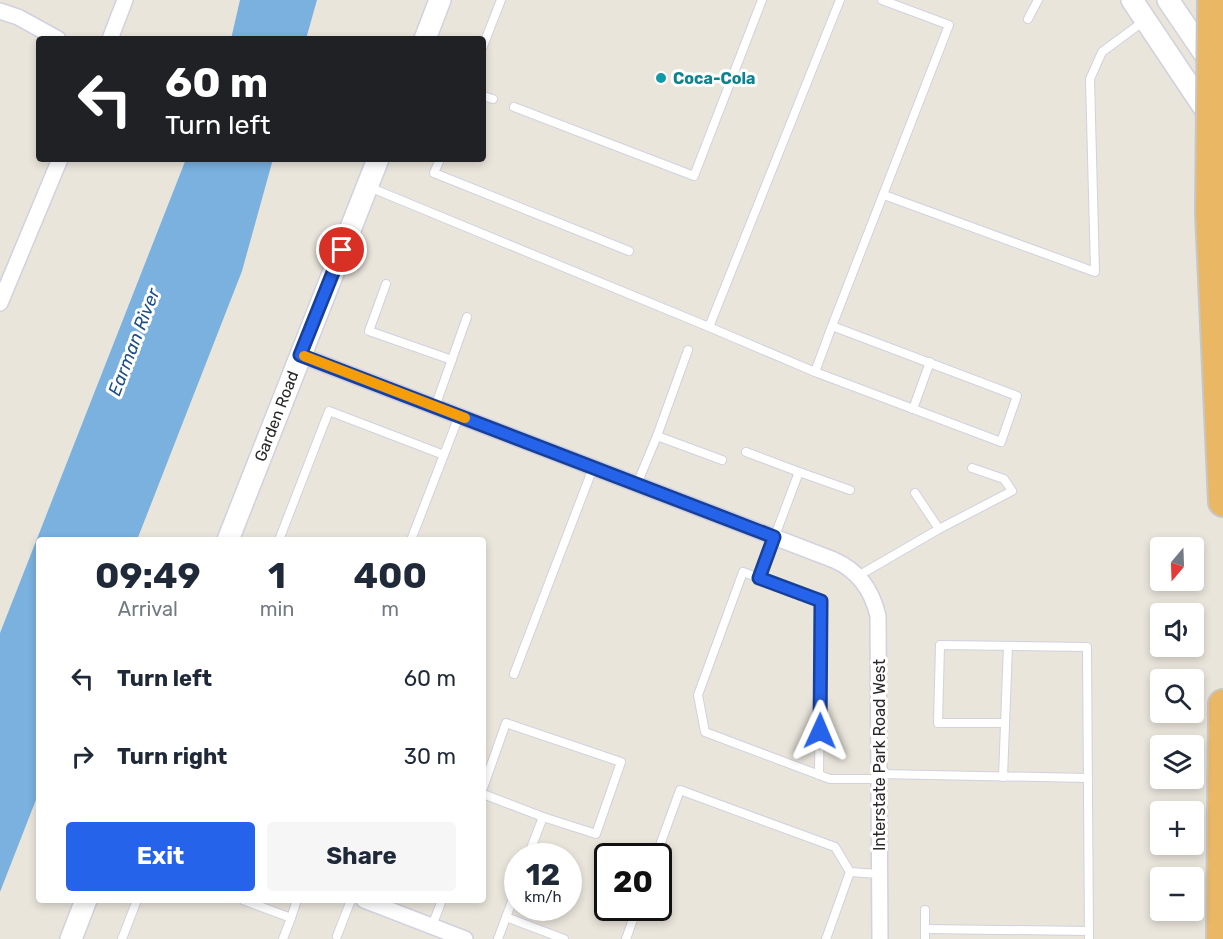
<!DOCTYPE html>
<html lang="en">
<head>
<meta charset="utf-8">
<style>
  :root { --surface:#fff; --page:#f6f6f7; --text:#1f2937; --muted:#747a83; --accent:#2563eb }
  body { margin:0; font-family:Rubik,sans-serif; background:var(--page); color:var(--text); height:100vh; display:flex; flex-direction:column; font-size:22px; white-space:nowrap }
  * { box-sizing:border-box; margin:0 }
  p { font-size:20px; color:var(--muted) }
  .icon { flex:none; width:33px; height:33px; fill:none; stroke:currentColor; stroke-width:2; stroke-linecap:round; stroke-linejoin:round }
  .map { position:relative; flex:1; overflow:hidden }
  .sheet { position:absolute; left:36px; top:537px; width:450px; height:366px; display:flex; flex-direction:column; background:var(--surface); border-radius:6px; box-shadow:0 3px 9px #0003 }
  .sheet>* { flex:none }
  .top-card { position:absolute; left:36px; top:36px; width:450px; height:126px; border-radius:6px; box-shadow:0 3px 9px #0003; background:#202124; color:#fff; overflow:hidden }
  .needle { width:39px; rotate:199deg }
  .fabs { position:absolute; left:1150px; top:537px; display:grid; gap:12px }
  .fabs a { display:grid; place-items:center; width:54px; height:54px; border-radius:6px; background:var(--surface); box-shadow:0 3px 9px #0003; font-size:30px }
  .speed { position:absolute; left:504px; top:843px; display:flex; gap:12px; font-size:30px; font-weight:700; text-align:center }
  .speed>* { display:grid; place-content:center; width:78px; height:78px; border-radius:50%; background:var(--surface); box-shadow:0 3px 9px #0003; line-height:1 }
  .speed small { font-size:15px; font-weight:400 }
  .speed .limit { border:3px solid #111; border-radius:9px; background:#fff; color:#111 }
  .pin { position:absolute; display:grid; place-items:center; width:51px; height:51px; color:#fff; margin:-26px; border:3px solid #fff; border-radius:50%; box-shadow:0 2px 6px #0007 }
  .me { position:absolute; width:66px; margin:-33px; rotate:1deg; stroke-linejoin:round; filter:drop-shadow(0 0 4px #0008) }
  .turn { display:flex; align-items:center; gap:21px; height:126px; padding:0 30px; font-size:27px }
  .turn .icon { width:78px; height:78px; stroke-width:2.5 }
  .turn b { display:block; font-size:42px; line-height:51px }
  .eta { display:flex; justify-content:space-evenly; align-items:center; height:102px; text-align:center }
  .eta b { font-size:36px; font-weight:700; line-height:42px }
  .action { display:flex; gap:12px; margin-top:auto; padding:12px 30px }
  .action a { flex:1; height:69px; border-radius:6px; background:var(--accent); color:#fff; font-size:24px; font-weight:700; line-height:69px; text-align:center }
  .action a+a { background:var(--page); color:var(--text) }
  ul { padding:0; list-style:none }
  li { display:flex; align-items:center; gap:18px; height:78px; padding:0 30px }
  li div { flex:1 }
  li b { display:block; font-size:22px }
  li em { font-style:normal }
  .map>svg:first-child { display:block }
  .water { fill:#7ab1df }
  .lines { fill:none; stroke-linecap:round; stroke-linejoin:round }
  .lane-casing { stroke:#d1d1df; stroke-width:10 }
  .street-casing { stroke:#d1d1df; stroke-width:18 }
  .secondary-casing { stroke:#d1d1df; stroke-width:24 }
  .highway-casing { stroke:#c7c7c7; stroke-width:32 }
  .lane { stroke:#fff; stroke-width:8 }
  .street { stroke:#fff; stroke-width:15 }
  .secondary { stroke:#fff; stroke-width:21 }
  .highway { stroke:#eab765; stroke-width:28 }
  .highway-bridge-casing { stroke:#c7c7c7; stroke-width:32; stroke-linecap:butt }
  .highway-bridge { stroke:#eab765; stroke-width:28 }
  .route-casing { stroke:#184099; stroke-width:15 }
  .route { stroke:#2563eb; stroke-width:10 }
  .slow { stroke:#f59e0b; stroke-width:10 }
  .culture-dot { fill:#0f9aa8; stroke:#fff; stroke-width:2 }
  .labels { text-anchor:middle; stroke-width:6; stroke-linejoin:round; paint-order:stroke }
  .culture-label { font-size:16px; font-weight:bold; fill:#0d838f; stroke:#fff; text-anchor:start }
  .street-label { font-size:16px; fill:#282828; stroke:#fff }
  .water-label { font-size:18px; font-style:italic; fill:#1d4f87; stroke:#fff }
</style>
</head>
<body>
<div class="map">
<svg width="1223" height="939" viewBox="0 0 1223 939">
  <rect width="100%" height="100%" fill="#e9e5db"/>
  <g class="water">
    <polygon points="240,0 317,0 306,39 231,39"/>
    <polygon points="186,159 273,159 242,271 137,540 39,540 39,792 0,892 0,633"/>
  </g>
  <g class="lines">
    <defs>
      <g id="lane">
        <polyline points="840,0 709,327 815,372 1001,442 1017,396 832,326 949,25 882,0"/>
        <polyline points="1028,19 1038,0"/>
        <polyline points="483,46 501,0"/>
        <polyline points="483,96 493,99"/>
        <polyline points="514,107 694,176 762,0"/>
        <polyline points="440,159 434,173 629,251"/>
        <polyline points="369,187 709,327"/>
        <polyline points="884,195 1095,272 1090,79 1102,52 1144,21"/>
        <polyline points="386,284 369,331 452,360"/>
        <polyline points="815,372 832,326"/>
        <polyline points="435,407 467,317"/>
        <polyline points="913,409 930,362"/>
        <polyline points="657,436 688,350"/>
        <polyline points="746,452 799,472"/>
        <polyline points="637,484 657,436 722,460"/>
        <polyline points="850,490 799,472 759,578 743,572 698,695 705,732 830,779 879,779"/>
        <polyline points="915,493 939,529"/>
        <polyline points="279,540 329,411 444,455"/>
        <polyline points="411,540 459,416"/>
        <polyline points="858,576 939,529 1012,491 1004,479 972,468"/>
        <polyline points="759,578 821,601 819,775"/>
        <polyline points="514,674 593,468"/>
        <polyline points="1005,723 938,723 940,645 1087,647 1089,939"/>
        <polyline points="879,774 1088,778"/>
        <polyline points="1003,777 1008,646"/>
        <polyline points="483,788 506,723 621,762 596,834 543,817 528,856"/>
        <polyline points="483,794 543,817"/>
        <polyline points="656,856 680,790 835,847 850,872 879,874"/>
        <polyline points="243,900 291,918 283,939"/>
        <polyline points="506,917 564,939"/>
        <polyline points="291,918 297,900"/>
        <polyline points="432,926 442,900"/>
        <polyline points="925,929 1089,931"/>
        <polyline points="337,936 351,900"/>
        <polyline points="122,939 137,900"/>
        <polyline points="498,939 518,885"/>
        <polyline points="626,939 637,908"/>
        <polyline points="826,939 850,872"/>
        <polyline points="925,939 925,910"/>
      </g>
      <g id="street">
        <polyline points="0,11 18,17 58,39"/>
        <polyline points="110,39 125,0"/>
        <polyline points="0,303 60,159"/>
        <path d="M300 355 834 560C859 571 872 590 878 616L880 939"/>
        <polyline points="364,900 465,939"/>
      </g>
      <g id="secondary">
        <polyline points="1132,0 1213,121"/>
        <polyline points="1168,0 1213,66"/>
        <polyline points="425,39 440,0"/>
        <polyline points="228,540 378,159"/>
        <polyline points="71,939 86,900"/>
      </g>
      <g id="highway">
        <polyline points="1210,213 1223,502"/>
        <polyline points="1221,939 1223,704"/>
      </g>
    </defs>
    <use href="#lane" class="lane-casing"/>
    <use href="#street" class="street-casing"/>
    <use href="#secondary" class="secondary-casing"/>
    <use href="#highway" class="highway-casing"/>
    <use href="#lane" class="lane"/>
    <use href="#street" class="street"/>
    <use href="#secondary" class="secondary"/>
    <use href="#highway" class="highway"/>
    <defs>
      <polyline id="highway-bridge" points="1210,213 1212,0"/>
    </defs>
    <use href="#highway-bridge" class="highway-bridge-casing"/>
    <use href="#highway-bridge" class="highway-bridge"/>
  </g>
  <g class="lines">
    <defs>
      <polyline id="route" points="342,250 300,355 774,537 759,578 821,601 820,731"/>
    </defs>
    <use href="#route" class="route-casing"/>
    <use href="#route" class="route"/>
    <polyline class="slow" points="304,356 465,418"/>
  </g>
  <circle class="culture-dot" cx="661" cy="78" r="6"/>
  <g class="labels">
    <g class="culture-label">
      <text x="673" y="84">Coca-Cola</text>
    </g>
    <g class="street-label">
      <text transform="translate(276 416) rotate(-69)" y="6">Garden Road</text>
      <text transform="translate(879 755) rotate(-90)" y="6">Interstate Park Road West</text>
    </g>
    <g class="water-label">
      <text transform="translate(134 342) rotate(-69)" y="6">Earman River</text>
    </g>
  </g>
</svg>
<div class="fabs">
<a><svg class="needle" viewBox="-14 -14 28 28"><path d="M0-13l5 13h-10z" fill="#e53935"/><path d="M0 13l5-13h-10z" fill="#747a83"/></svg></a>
<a><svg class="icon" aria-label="sound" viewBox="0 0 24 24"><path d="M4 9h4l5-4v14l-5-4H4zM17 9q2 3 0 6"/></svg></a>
<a><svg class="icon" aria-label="search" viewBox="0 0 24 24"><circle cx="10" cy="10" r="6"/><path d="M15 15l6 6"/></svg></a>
<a><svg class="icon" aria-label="layers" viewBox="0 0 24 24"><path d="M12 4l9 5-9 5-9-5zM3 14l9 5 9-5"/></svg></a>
<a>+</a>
<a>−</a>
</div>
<div class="speed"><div>12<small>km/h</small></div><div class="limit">20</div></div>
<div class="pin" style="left:342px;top:250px;background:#d93025"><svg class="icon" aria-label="arrive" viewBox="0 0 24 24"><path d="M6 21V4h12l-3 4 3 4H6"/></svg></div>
<svg class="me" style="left:820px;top:731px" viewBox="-20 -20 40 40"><path d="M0-17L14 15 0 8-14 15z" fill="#2563eb" stroke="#fff" stroke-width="4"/></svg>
<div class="top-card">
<div class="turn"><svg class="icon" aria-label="left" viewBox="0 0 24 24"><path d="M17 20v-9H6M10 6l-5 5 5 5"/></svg><div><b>60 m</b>Turn left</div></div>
</div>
<section class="sheet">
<div class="eta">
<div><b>09:49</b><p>Arrival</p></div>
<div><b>1</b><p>min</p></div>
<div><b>400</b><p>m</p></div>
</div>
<ul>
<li><svg class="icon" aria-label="left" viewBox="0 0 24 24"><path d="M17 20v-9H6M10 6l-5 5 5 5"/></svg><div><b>Turn left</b></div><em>60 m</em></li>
<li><svg class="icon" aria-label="right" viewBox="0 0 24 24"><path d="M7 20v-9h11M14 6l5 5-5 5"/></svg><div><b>Turn right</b></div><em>30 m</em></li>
</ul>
<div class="action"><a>Exit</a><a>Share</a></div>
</section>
</div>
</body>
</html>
